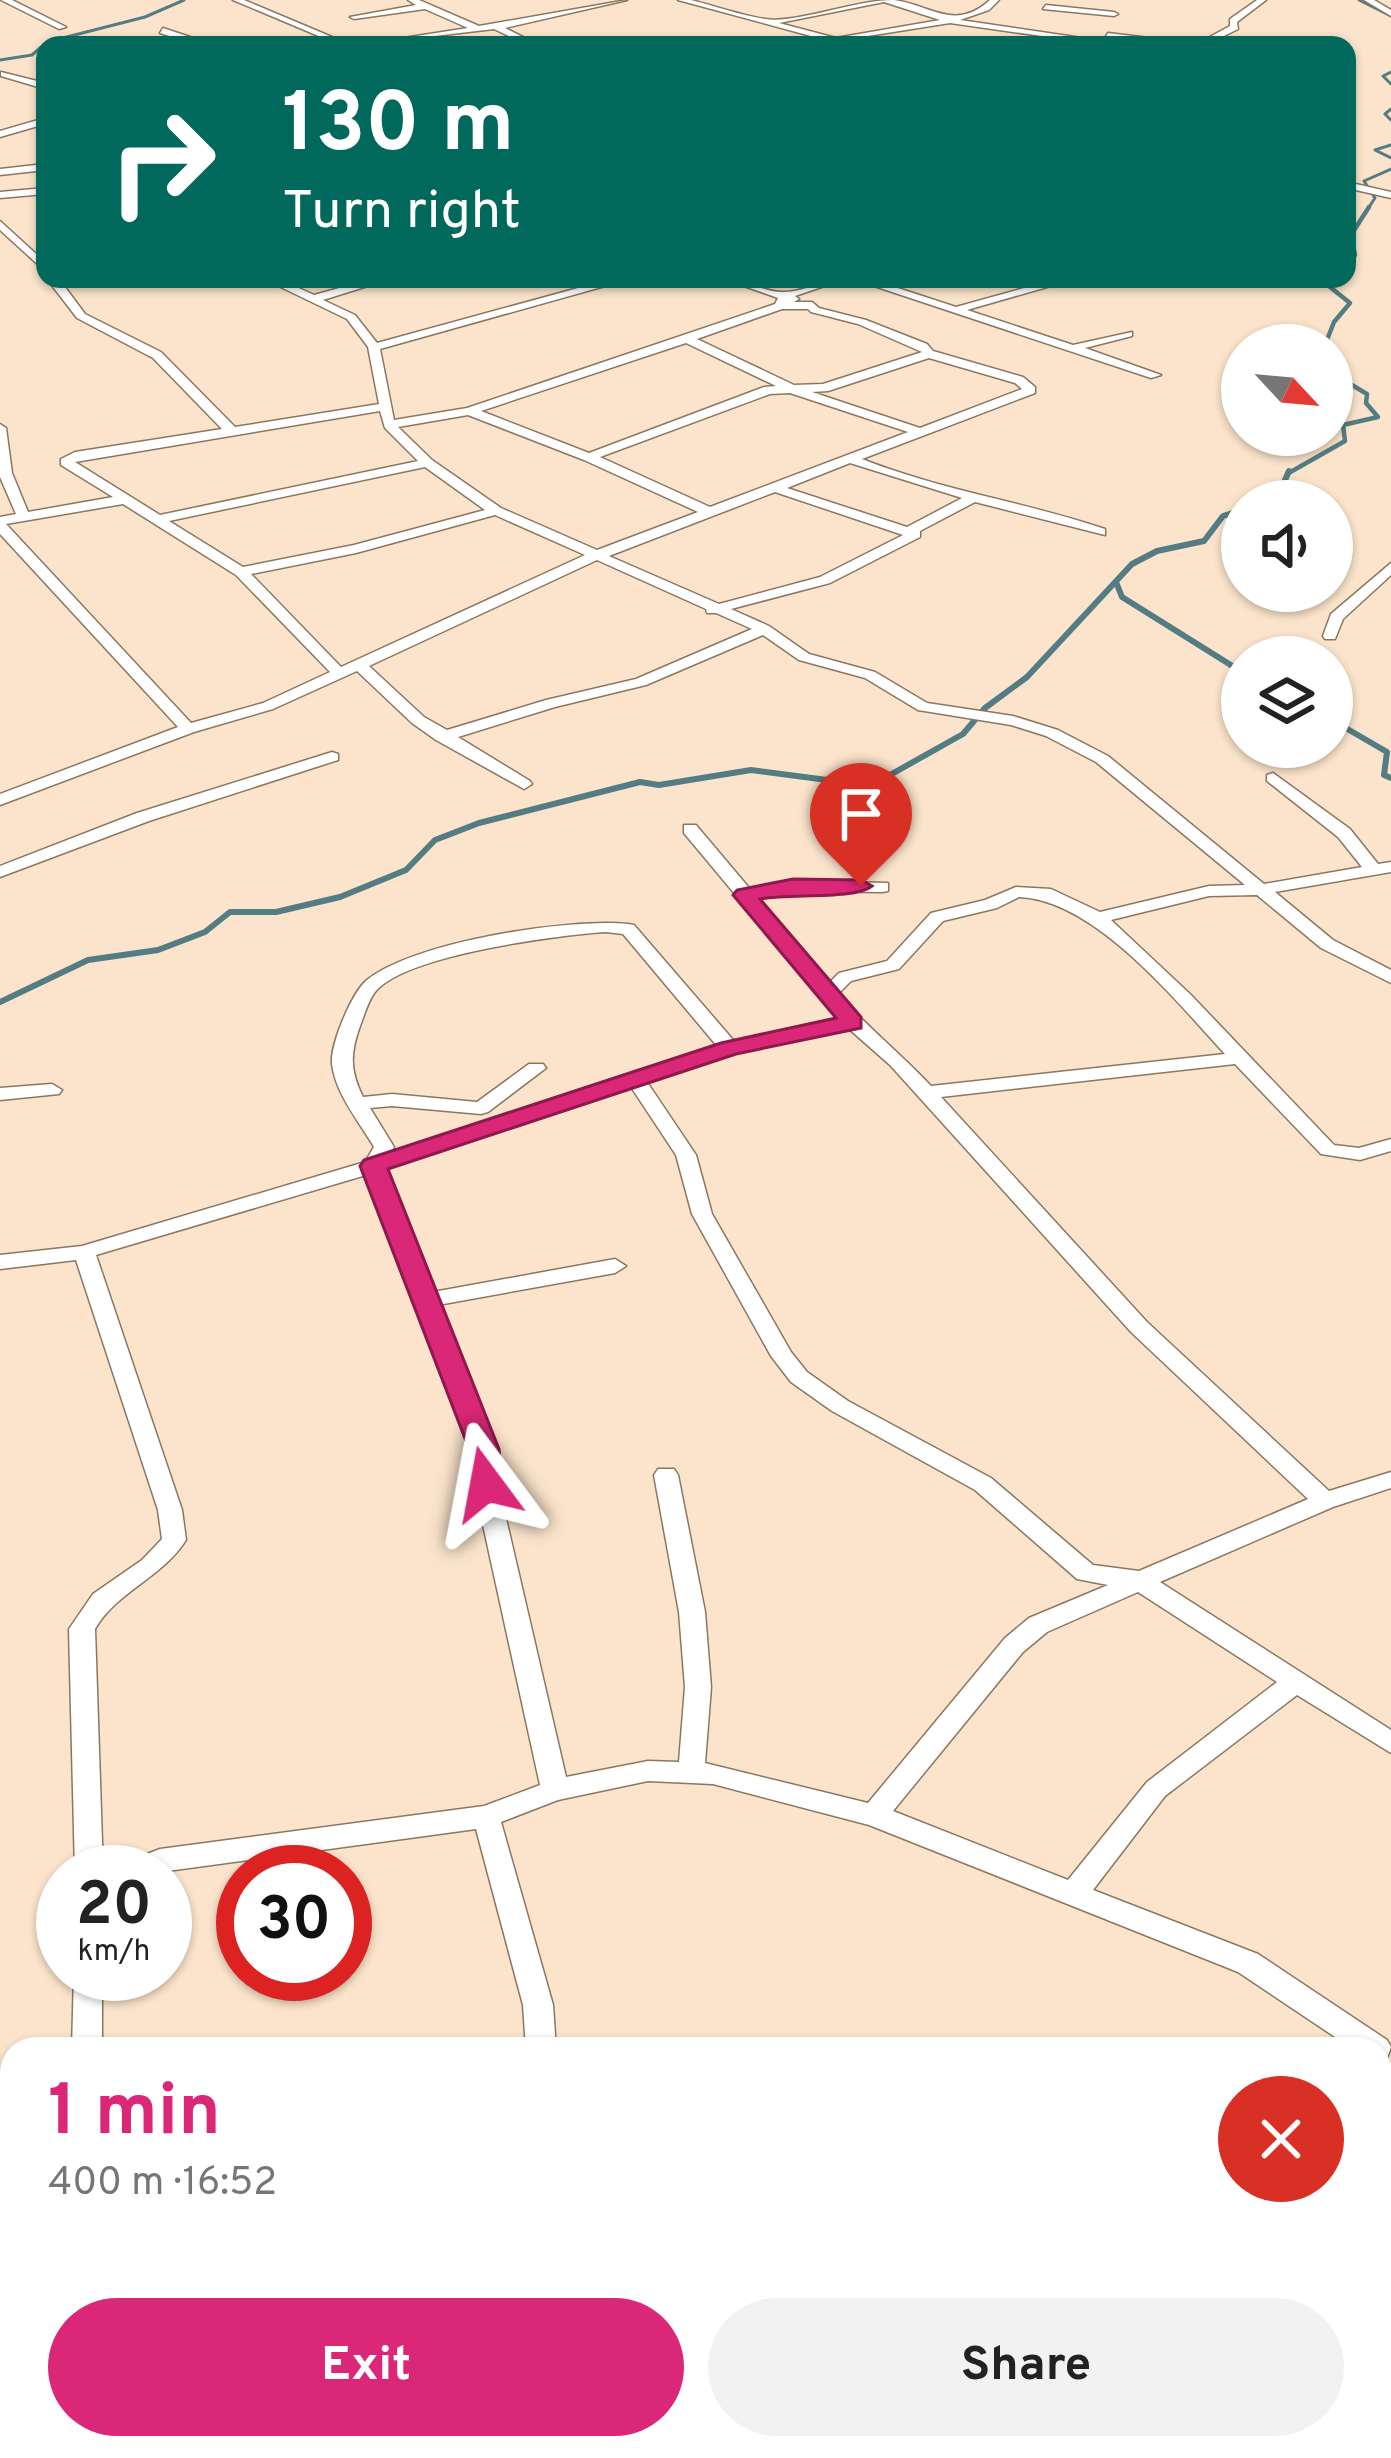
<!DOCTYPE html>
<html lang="en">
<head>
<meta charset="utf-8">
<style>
  :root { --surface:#fff; --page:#f2f2f2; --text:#222; --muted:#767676; --accent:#db2777 }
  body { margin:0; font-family:Overpass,sans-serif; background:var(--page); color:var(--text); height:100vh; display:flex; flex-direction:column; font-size:45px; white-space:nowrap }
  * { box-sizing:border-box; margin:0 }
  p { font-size:39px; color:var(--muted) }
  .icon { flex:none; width:66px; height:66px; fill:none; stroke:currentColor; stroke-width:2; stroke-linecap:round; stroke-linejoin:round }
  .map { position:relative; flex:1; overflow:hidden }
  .sheet { position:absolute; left:0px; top:2037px; width:1392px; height:423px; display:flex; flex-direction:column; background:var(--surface); border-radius:36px 36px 0 0; box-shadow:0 3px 9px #0004 }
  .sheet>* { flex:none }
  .top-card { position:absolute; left:36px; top:36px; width:1320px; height:252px; border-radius:24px; box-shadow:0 3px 9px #0004; background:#00695c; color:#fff; overflow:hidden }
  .needle { width:78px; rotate:116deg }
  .controls { position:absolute; left:1221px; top:324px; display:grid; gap:24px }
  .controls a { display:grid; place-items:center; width:132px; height:132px; border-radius:50%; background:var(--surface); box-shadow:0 3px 9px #0004; font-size:60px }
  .speed { position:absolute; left:36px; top:1845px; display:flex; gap:24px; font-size:60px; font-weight:700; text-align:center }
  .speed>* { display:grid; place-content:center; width:156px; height:156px; border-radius:50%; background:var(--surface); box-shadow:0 3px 9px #0004; line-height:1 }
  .speed small { font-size:30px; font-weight:400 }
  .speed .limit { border:18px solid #d22; background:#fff; color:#111 }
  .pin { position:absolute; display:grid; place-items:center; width:102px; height:102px; color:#fff; margin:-123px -51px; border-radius:50% 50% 50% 0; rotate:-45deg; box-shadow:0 0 12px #0007 }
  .pin .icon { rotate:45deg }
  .me { position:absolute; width:132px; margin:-66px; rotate:347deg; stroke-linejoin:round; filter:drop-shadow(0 0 9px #0008) }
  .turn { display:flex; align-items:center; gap:42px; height:252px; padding:0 48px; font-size:54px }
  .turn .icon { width:156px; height:156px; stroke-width:2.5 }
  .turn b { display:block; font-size:84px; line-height:102px }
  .round { display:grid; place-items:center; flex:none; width:126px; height:126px; border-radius:63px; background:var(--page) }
  .head { display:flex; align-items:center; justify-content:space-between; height:204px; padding:0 48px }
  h1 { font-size:72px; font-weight:700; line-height:90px; color:var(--accent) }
  .action { display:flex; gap:24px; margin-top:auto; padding:24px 48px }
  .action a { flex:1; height:138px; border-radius:72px; background:var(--accent); color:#fff; font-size:48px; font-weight:700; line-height:138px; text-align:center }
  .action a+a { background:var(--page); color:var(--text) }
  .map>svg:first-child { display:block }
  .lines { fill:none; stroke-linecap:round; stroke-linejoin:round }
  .stream-far2 { stroke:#547d83; stroke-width:3 }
  .stream-far1 { stroke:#547d83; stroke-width:4.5 }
  .stream { stroke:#547d83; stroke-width:6 }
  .street-casing { stroke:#8b7760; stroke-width:3 }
  .street { fill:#fff; fill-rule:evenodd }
  .route { fill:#db2777; stroke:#8e194d; stroke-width:3 }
</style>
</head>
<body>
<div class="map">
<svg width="1391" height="2458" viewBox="0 0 1391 2458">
  <rect width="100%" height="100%" fill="#fbe4cb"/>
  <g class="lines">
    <g class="stream-far2">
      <polyline points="1359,0 1391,16"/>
      <polyline points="0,60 32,55 47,42 145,17 184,0"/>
      <polyline points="1391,72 1383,76 1391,84"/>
      <polyline points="1391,109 1385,114 1391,120"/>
      <polyline points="1391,145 1375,150 1391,158"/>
      <polyline points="1367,210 1375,198 1364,181 1391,169"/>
    </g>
    <g class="stream-far1">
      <polyline points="1347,271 1355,255 1351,235 1369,207"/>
      <polyline points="1325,345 1334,322 1350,303 1330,287 1340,279"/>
      <polyline points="1287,474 1345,441 1343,425 1378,417 1366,403 1367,394 1332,373"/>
    </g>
    <g class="stream">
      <polyline points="1264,501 1281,489 1289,471"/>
      <polyline points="1116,582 1122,597 1242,672"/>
      <polyline points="1332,720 1387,752 1384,775 1391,778"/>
      <polyline points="0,1002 88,960 158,950 205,932 230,912 276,912 340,897 406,870 435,840 479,823 640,782 659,785 751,770 835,781 881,780 963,734 985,708 1027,677 1132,564 1157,551 1204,541 1223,516 1242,510"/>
    </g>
    <defs>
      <g id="street">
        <polygon points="1,0 12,0 66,27 59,29"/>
        <polygon points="233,0 244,0 351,45 340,45"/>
        <polygon points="408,0 419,0 479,26 627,0 505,28 539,45 528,45 494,29 358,45 468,28 425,9 354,19 350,17 416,5"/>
        <path d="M678 0H691C715 6 740 15 765 19 797 24 853 0 894 0 931 5 955 32 990 0H999L989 10 960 20 1109 42 1105 45 950 23 855 38 846 40 858 45H844ZM884 2 940 20 836 38 779 23Z"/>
        <polygon points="1257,0 1266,0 1237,22 1238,29 1206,45 1195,45 1230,26 1230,19"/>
        <polygon points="1364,0 1374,0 1391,10 1391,16"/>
        <polygon points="1046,5 1114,12 1118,14 1114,16 1043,9"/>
        <polygon points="163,28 208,43 209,45 197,45 160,33"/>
        <polygon points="1108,33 1182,42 1186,45 1105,38"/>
        <polygon points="1,72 45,83 45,89 1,76"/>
        <polygon points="45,118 45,124 0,137 0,131"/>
        <polygon points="45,164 45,170 0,175 0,169"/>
        <polygon points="1347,182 1391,192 1391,198 1347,188"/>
        <polygon points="45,188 45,194 0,198 0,192"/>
        <polygon points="0,221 45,262 45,271 0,230"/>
        <path d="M47 279H59L85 314 161 352 235 427 379 404 368 347 347 319 264 279H279L314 295 372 279H390L323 300 355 315 377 343 611 279H630L380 349 394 420 467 408 775 304 778 298 724 279C745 279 765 293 784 292 805 292 823 279 845 279L795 296 799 299 794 302H812L819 308 866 320 927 344 933 351 1023 377 1035 387V393L862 459C940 490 1025 502 1105 529V535L975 502 920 531V537L830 583 731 609 769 626 809 654 875 672 927 703 1013 716 1058 730 1108 756 1264 884 1362 867 1338 837 1267 781V775L1273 773 1350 829 1378 864 1391 862V872L1275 892 1333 940 1391 970V983L1321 948 1257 895 1209 896 1111 920 1191 995 1334 1145 1359 1148 1391 1139V1151L1360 1160 1321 1154 1235 1064 941 1097 1147 1322 1329 1491 1391 1472V1488L1333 1507 1160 1582 1391 1730V1753L1297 1695 1165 1796 1093 1890 1258 1954 1387 2040 1391 2047 1387 2058 1380 2061V2049H1353L1238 1972 869 1825 713 1784 648 1781 558 1800 501 1822 553 2005 556 2049H526L523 2005 476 1829 160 1872H117L121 1864 160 1849 484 1806 540 1785 474 1484 472 1449 366 1175 96 1255 182 1510 186 1540C162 1578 117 1591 95 1629L103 1872H75L69 1629 93 1594 142 1560 162 1539 158 1510 76 1260 0 1269V1255L82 1246 365 1162 374 1147C359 1121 336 1095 332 1064 330 1045 352 992 367 980 414 942 567 918 628 924L634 925 734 1041 839 1019 684 833V825H696L750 889 793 881 888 883V891L882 892 793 891 757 898 829 983 839 973 887 961 931 913 985 900 1016 887 1051 889 1100 912 1209 886 1245 885 1096 762 1046 736 1011 725 918 710 865 678 799 660 763 635 646 685 555 707 458 737 530 781 532 784 524 789 436 740 412 723 357 671 273 709 194 732 0 805V794L178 727 0 534V517L16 514 0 477V424L6 428 12 473 28 512 113 497 61 465V459L75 452 222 429 153 358 77 318ZM782 309H808L811 312 858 324 922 352 823 384 794 385 697 339ZM686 343 776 386 764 387 589 453 481 411ZM929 358 1015 383 1022 389 920 428 812 392 828 391ZM790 393 908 432 710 507 600 457 770 394ZM380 411 385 428 418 461 160 515 75 462ZM468 415 584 460 698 512 597 550 501 508 432 460 398 427ZM850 463 962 498 907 527 787 488ZM425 467 485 510 354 545 243 567 169 521ZM775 492 903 535 820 577 719 604 609 556ZM123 504 236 575 330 672 263 703 191 723 6 524ZM495 515 585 555 341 667 251 574 356 553ZM597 560 706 609 707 613H716L752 629 636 679 546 700 447 730 424 717 369 666ZM1019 897C1095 900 1175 1000 1225 1054L931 1086C901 1054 867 1027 838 994L851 981 899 969 943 921 997 908ZM606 932 623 934 717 1046 390 1154 394 1147 370 1108 392 1106 481 1114 488 1112 546 1068 543 1064H529L477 1102 392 1094 363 1097C350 1071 350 1054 360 1026 364 1016 368 1001 375 992 404 955 558 935 606 932ZM848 1028 890 1065 1131 1332 1308 1499 1139 1571 1093 1565 991 1478 848 1401 807 1372 791 1352 712 1214 696 1155 647 1082 734 1053ZM631 1087 676 1155 692 1214 771 1356 791 1382 832 1411 975 1490 1077 1579 1108 1585 1029 1618 1005 1638 868 1803 705 1763 711 1687 705 1612 678 1475 674 1469H658L654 1475 679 1612 685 1687 679 1762 648 1761 566 1777 498 1484 496 1449 438 1305 615 1273 626 1266 615 1259 433 1292 384 1169ZM1138 1592 1277 1682 1147 1782 1068 1880 893 1811 1023 1652 1047 1632Z"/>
        <polygon points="853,279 870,279 956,307 1057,279 1075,279 967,310 1073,345 1132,332 1132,336 1085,348 1161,375 1151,378"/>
        <polygon points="1391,563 1391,575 1343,619 1335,639 1325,639 1323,636 1331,614"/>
        <polygon points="332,752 338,754 338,760 149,821 0,877 0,866 137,813"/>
        <polygon points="52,1084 62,1090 59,1094 0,1100 0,1088"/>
        <polygon points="74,1974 102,1974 102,2049 72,2049"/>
        <polygon points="1391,2141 1391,2176 1380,2180 1380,2145"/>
        <polygon points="63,2448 174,2448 170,2458 59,2458"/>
        <polygon points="356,2448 415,2448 419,2458 360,2458"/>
        <polygon points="561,2448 595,2448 594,2458 560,2458"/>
        <polygon points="997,2448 1043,2448 1039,2458 993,2458"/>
        <polygon points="1171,2448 1210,2448 1214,2458 1175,2458"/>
      </g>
    </defs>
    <use href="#street" class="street-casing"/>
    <use href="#street" class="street"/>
  </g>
  <path class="route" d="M793 879 861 880 872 886C855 900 788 893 760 899L861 1017V1028L736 1054 388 1169 499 1449 502 1484 497 1492H475L469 1449 360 1166 364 1160 721 1043 836 1018 733 895 737 890Z"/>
</svg>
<div class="controls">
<a><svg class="needle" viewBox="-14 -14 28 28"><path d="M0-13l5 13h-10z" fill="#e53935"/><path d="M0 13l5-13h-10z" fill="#767676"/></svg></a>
<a><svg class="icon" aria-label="sound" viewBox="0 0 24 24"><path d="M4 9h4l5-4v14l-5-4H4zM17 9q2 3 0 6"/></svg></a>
<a><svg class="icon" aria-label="layers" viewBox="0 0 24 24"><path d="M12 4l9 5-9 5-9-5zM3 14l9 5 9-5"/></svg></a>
</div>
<div class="speed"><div>20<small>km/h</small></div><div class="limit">30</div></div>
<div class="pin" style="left:861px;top:886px;background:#d93025"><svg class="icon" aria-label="arrive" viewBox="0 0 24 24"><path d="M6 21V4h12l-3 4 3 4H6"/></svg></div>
<svg class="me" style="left:486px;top:1484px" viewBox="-20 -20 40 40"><path d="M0-17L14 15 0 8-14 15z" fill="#db2777" stroke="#fff" stroke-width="4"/></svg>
<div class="top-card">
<div class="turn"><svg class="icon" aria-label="right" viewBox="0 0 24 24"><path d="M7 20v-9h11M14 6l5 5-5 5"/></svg><div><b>130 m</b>Turn right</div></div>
</div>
<section class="sheet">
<div class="head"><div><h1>1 min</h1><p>400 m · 16:52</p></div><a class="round" style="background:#d93025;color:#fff"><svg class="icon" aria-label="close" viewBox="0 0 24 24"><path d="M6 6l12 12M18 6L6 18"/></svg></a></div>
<div class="action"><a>Exit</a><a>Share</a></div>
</section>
</div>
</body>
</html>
